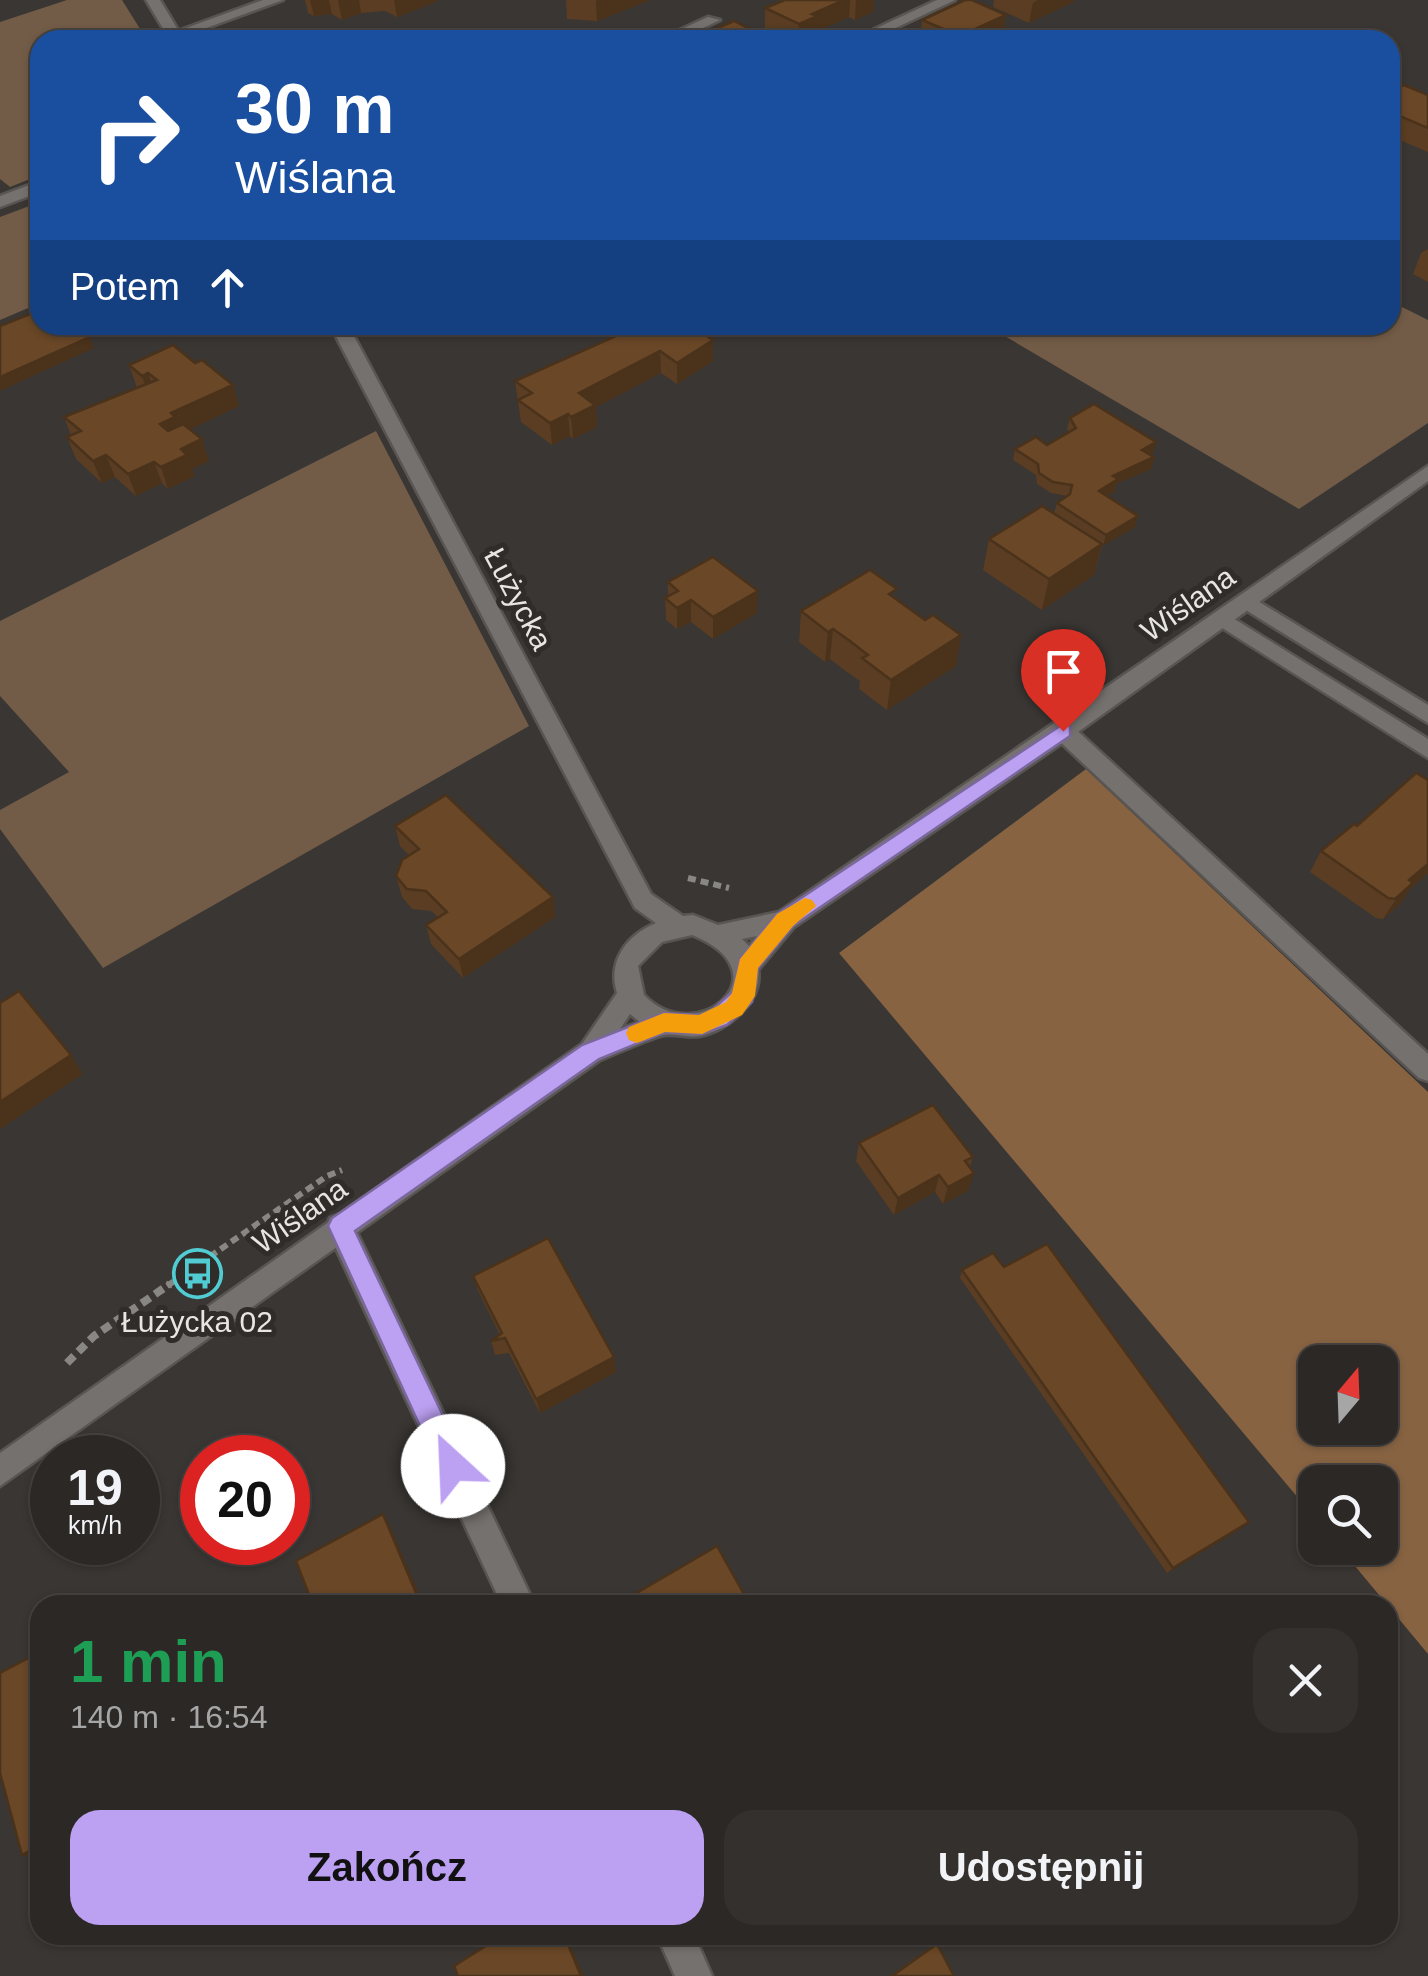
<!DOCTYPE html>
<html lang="pl">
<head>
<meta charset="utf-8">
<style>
  :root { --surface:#2b2826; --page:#33302e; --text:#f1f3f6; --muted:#a6a6a7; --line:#474443; --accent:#bca0f2 }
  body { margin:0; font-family:Helvetica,sans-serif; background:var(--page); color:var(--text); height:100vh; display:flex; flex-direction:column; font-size:38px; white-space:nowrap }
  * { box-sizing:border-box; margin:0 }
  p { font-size:32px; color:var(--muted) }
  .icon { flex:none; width:55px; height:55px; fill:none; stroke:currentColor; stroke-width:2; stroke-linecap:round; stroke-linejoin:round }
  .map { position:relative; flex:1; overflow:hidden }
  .drawer { position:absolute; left:30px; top:1595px; width:1368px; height:350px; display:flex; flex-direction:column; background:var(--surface); border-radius:30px; box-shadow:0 2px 8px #0004,0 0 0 2px var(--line) }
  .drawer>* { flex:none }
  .banner { position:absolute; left:30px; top:30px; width:1370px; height:305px; border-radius:30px; box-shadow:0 2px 8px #0004,0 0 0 2px var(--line); background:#1a4fa0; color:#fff; overflow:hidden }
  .needle { width:65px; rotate:19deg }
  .fabs { position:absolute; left:1298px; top:1345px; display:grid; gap:20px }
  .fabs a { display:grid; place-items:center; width:100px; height:100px; border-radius:20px; background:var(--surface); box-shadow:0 2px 8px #0004,0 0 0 2px var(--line); font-size:50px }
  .speed { position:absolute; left:30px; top:1435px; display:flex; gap:20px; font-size:50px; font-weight:700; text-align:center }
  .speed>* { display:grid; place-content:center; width:130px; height:130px; border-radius:50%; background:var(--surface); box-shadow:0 2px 8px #0004,0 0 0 2px var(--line); line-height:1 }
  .speed small { font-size:25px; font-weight:400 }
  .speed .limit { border:15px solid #d22; background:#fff; color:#111 }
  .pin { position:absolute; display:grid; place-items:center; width:85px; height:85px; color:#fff; margin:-102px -42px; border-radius:50% 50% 50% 0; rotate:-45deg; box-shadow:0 0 10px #0007 }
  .pin .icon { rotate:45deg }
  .me { position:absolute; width:110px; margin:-55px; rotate:335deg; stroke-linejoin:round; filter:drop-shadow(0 0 8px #0008) }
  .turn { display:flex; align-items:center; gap:35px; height:210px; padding:0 40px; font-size:45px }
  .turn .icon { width:130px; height:130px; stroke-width:2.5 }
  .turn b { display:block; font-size:70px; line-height:85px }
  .then { display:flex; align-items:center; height:95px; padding:0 40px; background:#0003; gap:20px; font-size:38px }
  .round { display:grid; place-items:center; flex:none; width:105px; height:105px; border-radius:30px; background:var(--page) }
  .overview { display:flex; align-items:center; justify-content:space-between; height:170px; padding:0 40px }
  h1 { font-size:60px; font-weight:700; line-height:75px; color:#1e9e55 }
  .primary-button { display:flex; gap:20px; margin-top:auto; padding:20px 40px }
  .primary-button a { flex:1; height:115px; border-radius:30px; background:var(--accent); color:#111; font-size:40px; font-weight:700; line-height:115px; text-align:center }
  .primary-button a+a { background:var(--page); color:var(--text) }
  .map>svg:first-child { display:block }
  .green { fill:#725c47 }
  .forest { fill:#876342; fill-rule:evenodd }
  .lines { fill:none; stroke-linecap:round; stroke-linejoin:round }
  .lane-casing { stroke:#585553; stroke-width:5 }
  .street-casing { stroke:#585553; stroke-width:5 }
  .path-far1 { stroke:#898784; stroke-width:6; stroke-dasharray:8 5; stroke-linecap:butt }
  .path { stroke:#898784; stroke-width:8; stroke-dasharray:10 6; stroke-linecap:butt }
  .lane { fill:#75716e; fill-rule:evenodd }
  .street { fill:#75716e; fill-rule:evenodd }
  .wall { fill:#5a3d22 }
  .shaded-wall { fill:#4a321b }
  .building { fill:#694727; stroke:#4a321b; stroke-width:2.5 }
  .route { fill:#bca0f2; stroke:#7a689d; stroke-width:2.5 }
  .slow { fill:#f59e0b }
  .labels { text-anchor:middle; stroke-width:10; stroke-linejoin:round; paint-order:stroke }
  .street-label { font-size:30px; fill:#e8e6e4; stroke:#2f2c29 }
  .poi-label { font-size:30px; fill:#e8e6e4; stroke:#2f2c29 }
</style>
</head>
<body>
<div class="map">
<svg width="1428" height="1976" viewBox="0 0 1428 1976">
  <rect width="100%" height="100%" fill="#393633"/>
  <g class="green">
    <polygon points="67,0 122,0 147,40 40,40 40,175 10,187 0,179 0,22"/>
    <polygon points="40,202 40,303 0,320 0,217"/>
    <polygon points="1390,301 1428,320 1428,423 1299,509 986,325 1390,325"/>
    <polygon points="376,431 529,726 103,968 0,829 0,810 69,772 0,696 0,621"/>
  </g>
  <path class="forest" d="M1086 769 1428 1092V1654L1340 1548H1380V1482H1315V1518L839 953ZM1315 1362H1380V1428H1315Z"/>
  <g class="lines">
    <defs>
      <g id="lane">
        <polygon points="263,0 283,0 179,38 167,35"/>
        <polygon points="708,17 720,20 677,40 658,40"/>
        <polygon points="40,181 40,192 0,207 0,196"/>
        <polygon points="1248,595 1428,705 1428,723 1241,607 1238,602"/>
        <polygon points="1223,612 1428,739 1428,758 1216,624 1213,619"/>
        <polygon points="1063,723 1071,725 1428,1054 1428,1081 1419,1078 1055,737 1052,731 1055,725"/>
        <polygon points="340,1214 350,1218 535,1605 502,1605 326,1227 330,1218"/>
        <polygon points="657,1935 694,1935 712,1976 675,1976"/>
      </g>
      <g id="street">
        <polygon points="146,0 160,0 184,40 170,40"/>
        <polygon points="937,0 955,0 870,40 851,40"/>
        <path d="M330 325H348L651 894 683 916 693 915 718 925 779 912 1428 466V481L1071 737 794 927 758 970C763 1001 728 1031 699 1036 686 1038 672 1032 660 1036 640 1042 620 1052 600 1060L0 1486V1453L582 1044 617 993C607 961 627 935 656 923L635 908ZM692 935C787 973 696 1050 644 995L638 966 662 942ZM757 936 749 946 742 939ZM630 1014 640 1022 620 1029Z"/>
      </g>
    </defs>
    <use href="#lane" class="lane-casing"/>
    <use href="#street" class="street-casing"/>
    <g class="path-far1">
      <polyline points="688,878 729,888"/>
      <polyline points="167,1286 327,1176 342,1170"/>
    </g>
    <polyline class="path" points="67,1363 94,1336 170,1284"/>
    <use href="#lane" class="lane"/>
    <use href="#street" class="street"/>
  </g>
  <g class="wall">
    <polygon points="305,0 438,0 438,1 397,17 385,11 361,13 342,20 332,14 314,16 308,13"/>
    <polygon points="566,0 650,0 597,21 567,19"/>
    <polygon points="785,0 874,0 873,12 855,20 849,17 817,31 817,37 809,40 789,40 765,29 765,8"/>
    <polygon points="994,0 1074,0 1073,2 1029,23 993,7"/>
    <polygon points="1006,15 1003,35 993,40 920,40 922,20"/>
    <polygon points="1390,93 1428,95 1428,152 1390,136"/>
    <polygon points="1428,249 1428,282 1413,274 1421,253"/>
    <polygon points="736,325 759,325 746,332"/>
    <polygon points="612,333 713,340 713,361 677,384 661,373 596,407 597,427 573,439 570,436 552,445 521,422 515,381 612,337"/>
    <polygon points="195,363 233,385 239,406 190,429 202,439 209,461 192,469 195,476 168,489 162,483 136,496 115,477 102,483 76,459 67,437 71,435 64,417 137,388 129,365"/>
    <polygon points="1070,418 1153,453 1149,455 1154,457 1151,469 1116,484 1115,491 1107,496 1135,527 1102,546 1094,575 1042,610 983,570 989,539 1054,513 1057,503 1067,496 1051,493 1037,484 1036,475 1013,460 1015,449 1047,445 1069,432 1067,429"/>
    <polygon points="668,582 757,613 713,639 691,622 677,629 666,620 665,598 668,597"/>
    <polygon points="896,599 925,620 961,635 956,666 887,710 859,689 860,681 847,672 830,659 825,662 799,642 801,611"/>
    <polygon points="1428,780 1428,873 1410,889 1401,903 1383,919 1376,918 1310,872 1321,851"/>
    <polygon points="395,826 553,897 555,917 463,978 431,944 426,925 438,917 431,911 412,909 402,897 396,876 409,855 400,846"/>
    <polygon points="859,1143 973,1157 970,1167 969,1190 943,1204 935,1192 894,1215 856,1161"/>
    <polygon points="962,1270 1242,1528 1167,1573 960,1278"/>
    <polygon points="473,1276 614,1357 616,1372 540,1413 509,1353 495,1355 491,1341 500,1335 478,1291"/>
    <polygon points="937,1944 954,1976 890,1976 931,1947"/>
  </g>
  <g class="shaded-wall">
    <polygon points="310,0 329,0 332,14 314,16"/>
    <polygon points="338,0 359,0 361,13 342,20"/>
    <polygon points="394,0 438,0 438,1 397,17"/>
    <polygon points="598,0 650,0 597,21 596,1"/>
    <polygon points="844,0 850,0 849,17 817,31 817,37 809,40 799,40 799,24 812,14"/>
    <polygon points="856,0 874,0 873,12 855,20"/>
    <polygon points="1038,0 1074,0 1073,2 1029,23 1033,3"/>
    <polygon points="1006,15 1003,35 993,40 959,40 960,36"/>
    <polygon points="79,325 109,325 81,337 77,326"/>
    <polygon points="747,325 759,325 746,332"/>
    <polygon points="772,325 783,325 772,331"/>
    <polygon points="90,337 94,348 0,391 0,377"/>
    <polygon points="713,340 713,361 677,384 677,363"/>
    <polygon points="660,351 661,373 596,407 597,427 573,439 571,417 579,393"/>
    <polygon points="148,373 155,394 149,397 142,376"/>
    <polygon points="233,385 239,406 181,434 167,446 160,424 171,413"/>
    <polygon points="568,414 570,436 552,445 550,423"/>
    <polygon points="202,439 209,461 192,469 195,476 168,489 161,467 181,449"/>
    <polygon points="1156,442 1153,453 1139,462 1142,450"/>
    <polygon points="106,455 115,477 102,483 93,461"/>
    <polygon points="1154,457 1151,469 1116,484 1115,491 1096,502 1099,491 1113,476"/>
    <polygon points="154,462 162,483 136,496 128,474"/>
    <polygon points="1138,516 1135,527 1103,546 1106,535"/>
    <polygon points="1102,544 1094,575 1042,610 1049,579"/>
    <polygon points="758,591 757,613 713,639 713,617"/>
    <polygon points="691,600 691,622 677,629 677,608"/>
    <polygon points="833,629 830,659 825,662 828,632"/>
    <polygon points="961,635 956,666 887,710 891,680"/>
    <polygon points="1428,864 1428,873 1410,889 1401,903 1383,919 1409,880"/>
    <polygon points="553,897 555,917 463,978 459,959"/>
    <polygon points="71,1055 83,1074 0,1129 0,1102"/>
    <polygon points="974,1173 969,1190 943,1204 948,1187"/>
    <polygon points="939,1175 935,1192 894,1215 898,1198"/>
    <polygon points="614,1357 616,1372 540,1413 536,1399"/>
    <polygon points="383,1514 390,1526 424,1605 421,1605"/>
    <polygon points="1249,1522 1242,1528 1167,1573 1173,1568"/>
    <polygon points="40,1845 39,1860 22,1855"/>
    <polygon points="564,1935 566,1935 584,1976 581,1976"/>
  </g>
  <g class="building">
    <polygon points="785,0 844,0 812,14 818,16 799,24 765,8"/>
    <polygon points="965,0 972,0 1006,15 960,36 922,20"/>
    <polygon points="734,21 768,38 762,40 689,40"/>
    <polygon points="894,32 911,40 876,40"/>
    <polygon points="1404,85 1428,95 1428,128 1390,112 1390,93"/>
    <polygon points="40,310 40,325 79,325 77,326 90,337 0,377 0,326"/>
    <polygon points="628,325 689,325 713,340 677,363 660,351 579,393 595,405 571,417 568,414 550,423 518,400 532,393 515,381 616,336 612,333"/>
    <polygon points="173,345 195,363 202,360 233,385 171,413 175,417 160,424 168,431 183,424 202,439 181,449 187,455 161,467 154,462 128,474 106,455 93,461 67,437 81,431 64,417 157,380 148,373 142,376 129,365"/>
    <polygon points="1094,404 1156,442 1142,450 1154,457 1113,476 1118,479 1099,491 1138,516 1106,535 1057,503 1070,494 1072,485 1053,482 1039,473 1038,464 1015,449 1036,437 1047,445 1076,428 1070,418"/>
    <polygon points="1042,506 1102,544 1049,579 989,539"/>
    <polygon points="713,557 758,591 713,617 691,600 677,608 665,598 678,591 668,582"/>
    <polygon points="870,570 897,589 889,594 925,620 933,615 961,635 891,680 862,658 868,655 850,641 833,629 828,632 801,611"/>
    <polygon points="1416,773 1428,780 1428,864 1409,880 1413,883 1395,899 1388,898 1321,851 1354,824 1357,826"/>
    <polygon points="446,795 553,897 459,959 426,925 447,912 426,891 407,889 396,876 402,860 419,849 395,826"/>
    <polygon points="19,991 71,1055 0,1102 0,1003"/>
    <polygon points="933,1105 973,1157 965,1161 974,1173 948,1187 939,1175 898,1198 859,1143"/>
    <polygon points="548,1238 614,1357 536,1399 505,1338 491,1341 502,1333 473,1276"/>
    <polygon points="1047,1244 1249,1522 1173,1568 962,1270 993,1253 1004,1267"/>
    <polygon points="383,1514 421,1605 313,1605 296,1561"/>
    <polygon points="717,1546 750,1605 641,1605 635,1594"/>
    <polygon points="40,1652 40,1845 22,1855 0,1773 0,1673"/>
    <polygon points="503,1935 564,1935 581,1976 458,1976 454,1966"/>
    <polygon points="937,1944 954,1976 892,1976"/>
  </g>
  <polygon class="route" points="1063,724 1070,726 1070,736 793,926 758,968 752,1002 727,1025 702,1034 665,1032 599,1059 355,1231 467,1466 463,1476 453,1480 443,1476 328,1226 332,1218 582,1045 664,1013 701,1015 711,1011 733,991 740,959 777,914"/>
  <polygon class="slow" points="805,898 812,900 816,906 793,926 758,968 755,996 742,1015 702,1034 665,1032 637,1043 629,1040 626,1033 629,1027 664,1013 699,1015 726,1002 732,993 740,959 777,914"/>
  <defs>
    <symbol id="bus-ring" viewBox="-11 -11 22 22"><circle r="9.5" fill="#2f2c29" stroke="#51ccd2" stroke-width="1.5"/><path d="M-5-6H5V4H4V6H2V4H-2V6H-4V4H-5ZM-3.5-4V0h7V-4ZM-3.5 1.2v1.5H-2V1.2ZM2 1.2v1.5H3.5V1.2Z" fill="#51ccd2"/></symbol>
  </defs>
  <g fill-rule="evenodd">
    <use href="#bus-ring" x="170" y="1246" width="55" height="55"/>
  </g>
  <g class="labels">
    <g class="street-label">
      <text transform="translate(518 599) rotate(62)" y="10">Łużycka</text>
      <text transform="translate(1188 604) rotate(-35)" y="10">Wiślana</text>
      <text transform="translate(300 1216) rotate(-35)" y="10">Wiślana</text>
    </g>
    <g class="poi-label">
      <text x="197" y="1332">Łużycka 02</text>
    </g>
  </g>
</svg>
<div class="fabs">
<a><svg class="needle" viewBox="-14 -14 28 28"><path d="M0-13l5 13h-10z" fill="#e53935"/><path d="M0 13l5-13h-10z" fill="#a6a6a7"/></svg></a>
<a><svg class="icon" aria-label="search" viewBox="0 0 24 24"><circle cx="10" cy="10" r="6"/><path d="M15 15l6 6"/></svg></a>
</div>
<div class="speed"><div>19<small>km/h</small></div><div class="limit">20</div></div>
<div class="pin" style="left:1063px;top:731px;background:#d93025"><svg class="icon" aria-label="arrive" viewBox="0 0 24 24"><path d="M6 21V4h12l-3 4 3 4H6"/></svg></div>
<svg class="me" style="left:453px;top:1466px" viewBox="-20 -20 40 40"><circle r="19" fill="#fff"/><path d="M0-13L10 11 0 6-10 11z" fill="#bca0f2"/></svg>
<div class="banner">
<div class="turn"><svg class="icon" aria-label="right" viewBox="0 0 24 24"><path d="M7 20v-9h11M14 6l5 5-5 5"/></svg><div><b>30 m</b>Wiślana</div></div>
<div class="then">Potem<svg class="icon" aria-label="ahead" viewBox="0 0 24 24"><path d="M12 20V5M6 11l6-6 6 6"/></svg></div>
</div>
<section class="drawer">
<div class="overview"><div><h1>1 min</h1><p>140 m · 16:54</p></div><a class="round"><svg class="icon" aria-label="close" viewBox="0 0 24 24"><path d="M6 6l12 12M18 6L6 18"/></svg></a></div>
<div class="primary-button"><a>Zakończ</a><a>Udostępnij</a></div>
</section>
</div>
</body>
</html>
